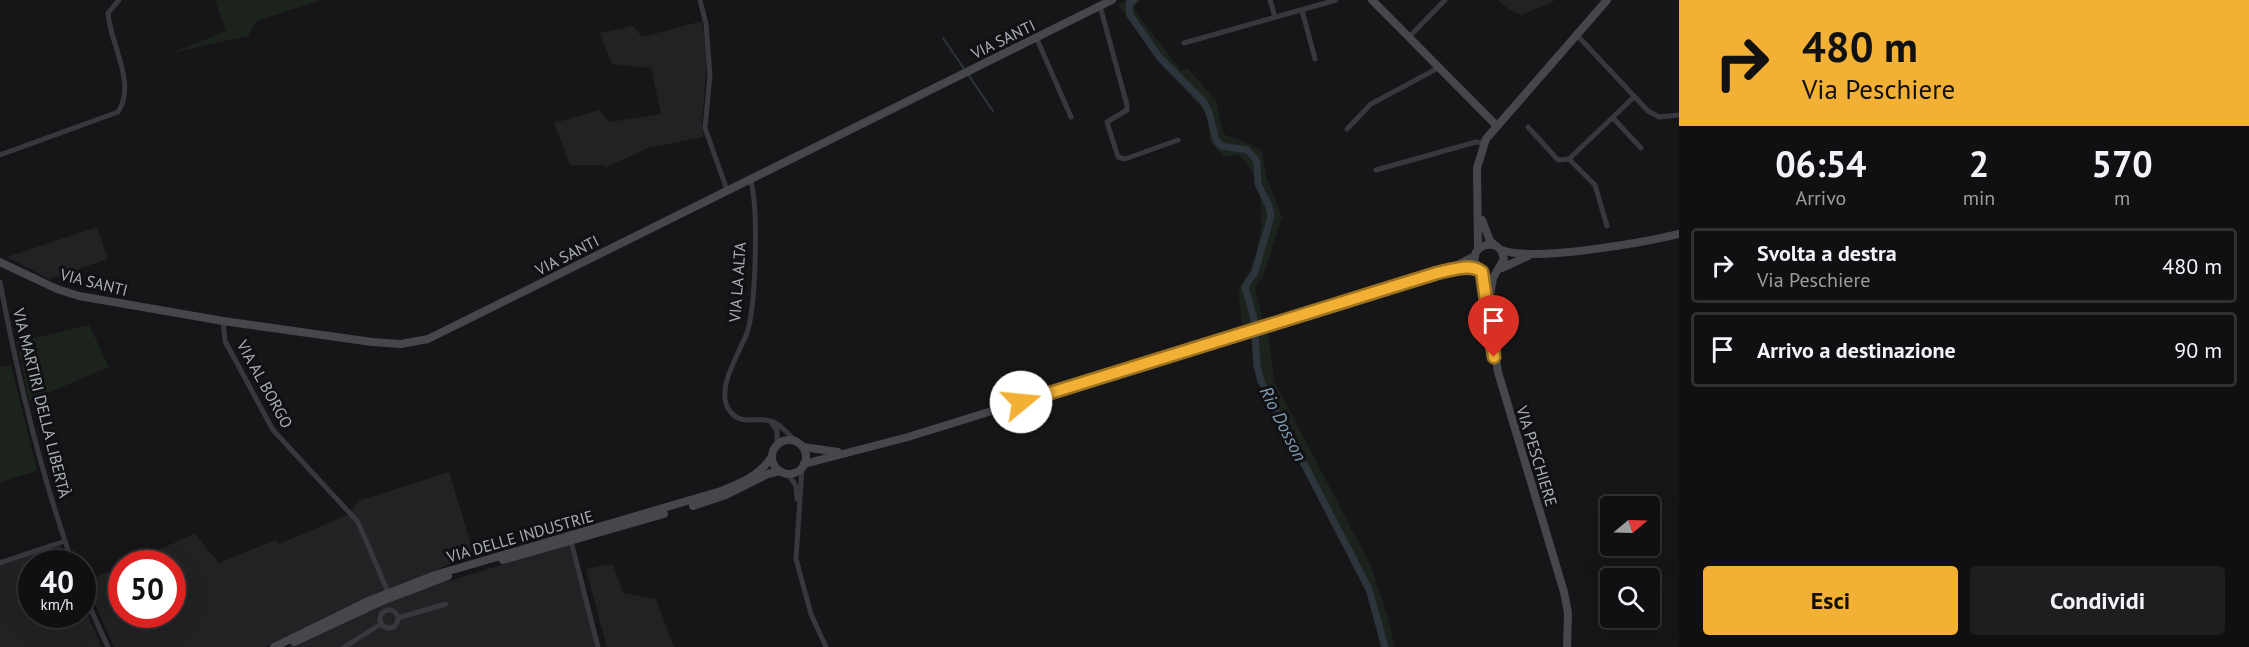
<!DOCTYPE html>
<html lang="it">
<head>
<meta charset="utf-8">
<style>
  :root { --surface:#101012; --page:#1e1e20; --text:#f1f3f6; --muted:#9c9d9f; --line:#303032; --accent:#f2b134 }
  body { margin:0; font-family:"PT Sans",sans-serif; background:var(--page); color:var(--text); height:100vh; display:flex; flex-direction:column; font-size:22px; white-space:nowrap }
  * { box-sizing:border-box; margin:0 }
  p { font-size:20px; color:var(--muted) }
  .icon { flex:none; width:33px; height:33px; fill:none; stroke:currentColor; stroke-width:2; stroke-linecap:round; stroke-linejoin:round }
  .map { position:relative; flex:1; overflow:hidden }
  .details { display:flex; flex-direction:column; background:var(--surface); width:570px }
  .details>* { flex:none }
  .hud { background:#f2b134; color:#111; overflow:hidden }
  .needle { width:39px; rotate:71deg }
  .controls { position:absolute; left:1600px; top:496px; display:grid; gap:12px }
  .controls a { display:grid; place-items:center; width:60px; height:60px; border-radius:6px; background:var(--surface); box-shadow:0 6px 24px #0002,0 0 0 2px var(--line); font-size:30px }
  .speed { position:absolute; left:18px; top:550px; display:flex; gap:12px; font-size:30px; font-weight:700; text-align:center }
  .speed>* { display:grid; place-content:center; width:78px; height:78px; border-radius:50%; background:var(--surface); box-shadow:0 6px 24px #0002,0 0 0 2px var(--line); line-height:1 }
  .speed small { font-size:15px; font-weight:400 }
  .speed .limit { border:9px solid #d22; background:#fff; color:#111 }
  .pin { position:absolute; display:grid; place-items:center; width:51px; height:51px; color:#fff; margin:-62px -26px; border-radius:50% 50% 50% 0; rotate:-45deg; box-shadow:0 0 6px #0007 }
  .pin .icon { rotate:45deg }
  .me { position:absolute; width:66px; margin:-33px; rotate:73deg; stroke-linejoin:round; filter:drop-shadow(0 0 4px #0008) }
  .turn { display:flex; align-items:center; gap:21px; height:126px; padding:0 24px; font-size:27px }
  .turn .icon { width:78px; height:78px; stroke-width:2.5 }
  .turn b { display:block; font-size:42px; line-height:51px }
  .eta { display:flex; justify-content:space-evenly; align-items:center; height:102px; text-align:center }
  .eta b { font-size:36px; font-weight:700; line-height:42px }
  .action { display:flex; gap:12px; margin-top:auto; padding:12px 24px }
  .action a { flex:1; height:69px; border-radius:6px; background:var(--accent); color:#111; font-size:24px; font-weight:700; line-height:69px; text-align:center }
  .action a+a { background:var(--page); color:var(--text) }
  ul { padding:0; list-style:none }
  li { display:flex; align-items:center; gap:18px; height:75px; margin:0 12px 9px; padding:0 12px; border:3px solid var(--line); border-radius:6px }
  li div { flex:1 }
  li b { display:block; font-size:22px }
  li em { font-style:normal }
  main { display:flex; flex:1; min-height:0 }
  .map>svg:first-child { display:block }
  .built { fill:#222225 }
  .green { fill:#1c231d }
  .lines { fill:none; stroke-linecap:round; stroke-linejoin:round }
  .stream { stroke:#2c353c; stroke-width:2 }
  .canal { stroke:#2c353c; stroke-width:7 }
  .street { stroke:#37383d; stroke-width:5 }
  .secondary { stroke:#45474d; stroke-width:8 }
  .route-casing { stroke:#9d7322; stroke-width:15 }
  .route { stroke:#f2b134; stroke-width:10 }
  .labels { text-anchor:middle; stroke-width:6; stroke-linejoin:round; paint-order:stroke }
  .street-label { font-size:16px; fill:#a8adb8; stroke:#111113 }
  .water-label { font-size:18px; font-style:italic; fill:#7f9bb3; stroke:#111113 }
</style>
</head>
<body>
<main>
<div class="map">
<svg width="1679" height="647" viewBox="0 0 1679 647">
  <rect width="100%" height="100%" fill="#161618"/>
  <g class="built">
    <polygon points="1498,0 1556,0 1522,15 1511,11"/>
    <polygon points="702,21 707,59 702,123 703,137 648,148 605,168 603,165 570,165 554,123 599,110 609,122 661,114 651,68 612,64 600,33 633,26 642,37"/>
    <polygon points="97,227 108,259 49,279 7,257"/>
    <polygon points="449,472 474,554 330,615 266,647 114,647 85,582 121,566 122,615 172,615 172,564 125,564 195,534 219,563 275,540 279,544 349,514 358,501"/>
    <polygon points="60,544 67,564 32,564 32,615 82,615 83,603 101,647 0,647 0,560"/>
    <polygon points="569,544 597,647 288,647 404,595"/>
    <polygon points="613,564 623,593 656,599 674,647 607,647 586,569"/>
  </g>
  <g class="green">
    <polygon points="215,0 322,0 256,21 248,36 172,53 226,31"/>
    <path d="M1128 0H1141L1134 7 1135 11 1181 71 1188 68 1216 101 1224 134C1240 142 1247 140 1262 151L1267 179 1282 217 1264 274 1255 287 1263 322 1243 328C1242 317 1237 297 1240 287 1242 281 1247 276 1249 271 1265 237 1270 181 1238 155L1224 157 1210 142 1208 118 1202 108 1165 69 1118 5Z"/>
    <polygon points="89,325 109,367 29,401 17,342"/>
    <polygon points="1268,331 1274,381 1370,564 1387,614 1395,647 1381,647 1370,600 1257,379 1253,364 1252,336"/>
    <polygon points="11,365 37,471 0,482 0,367"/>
  </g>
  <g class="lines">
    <polyline class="stream" points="943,38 993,111"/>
    <polyline class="canal" points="1134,0 1129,3 1130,15 1160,58 1203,101 1209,112 1216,140 1221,146 1247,150 1257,161 1258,184 1269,206 1271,216 1255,272 1245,287 1254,319 1257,366 1261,381 1369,589 1385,647"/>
    <g class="street">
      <polyline points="700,0 706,24 710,75 705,128 727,190"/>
      <polyline points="1270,0 1275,17"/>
      <polyline points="1100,6 1127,105 1127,110 1107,122 1118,157 1125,159 1178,140"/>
      <polyline points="1302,10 1315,59"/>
      <polyline points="1576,34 1648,111 1659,117 1679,115"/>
      <polyline points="1410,36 1445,0"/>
      <polyline points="1036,37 1071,117"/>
      <polyline points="1184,43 1336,0"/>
      <polyline points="1613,118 1641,148"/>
      <polyline points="1528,127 1558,160 1569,159 1595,185 1607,226"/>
      <polyline points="1347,129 1371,104 1440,67"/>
      <path d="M0 155 118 112C137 83 110 44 108 13L119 0"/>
      <polyline points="1569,159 1634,97"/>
      <polyline points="1376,170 1476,142 1484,143"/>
      <path d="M750 178C759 205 756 306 747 333 739 354 715 389 729 410 741 427 756 416 771 421 781 424 788 435 796 441"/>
      <path d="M0 282C18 378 40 472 73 564"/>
      <polyline points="223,321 225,341 273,430 358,522 388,592"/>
      <polyline points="771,422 777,431 777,444"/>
      <polyline points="802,468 796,559 811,614 826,647"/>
      <polyline points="788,474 796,486 797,499"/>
      <polyline points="571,541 598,647"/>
      <polyline points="0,563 65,541"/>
      <polyline points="82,590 108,647"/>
      <circle cx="389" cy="619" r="9"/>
      <polyline points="398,618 446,604"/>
      <polyline points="344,647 381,624"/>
    </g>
    <g class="secondary">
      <polyline points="1372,0 1496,125"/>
      <polyline points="1482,220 1490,241 1501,250 1504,259 1493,278 1490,295"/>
      <polyline points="1478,249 1477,168 1486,139 1607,0"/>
      <path d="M1501 250C1534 262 1642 243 1679 234"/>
      <polyline points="0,262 57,289 79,296 223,321 372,342 401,344 428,339 1112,0"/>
      <polyline points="1453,267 1475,256"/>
      <polyline points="1502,268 1528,256"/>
      <path d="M1480 271 1474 260C1475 249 1482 244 1493 245"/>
      <polyline points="1482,272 1498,372 1564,592 1568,613 1567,647"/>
      <circle cx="789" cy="457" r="17"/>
      <polyline points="803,447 838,452"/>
      <polyline points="804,464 908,437 1437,273 1464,268 1478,269"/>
      <polyline points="693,506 726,495 768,474 780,471"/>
      <polyline points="503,560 664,514"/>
      <polyline points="294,642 382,601 448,576"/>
      <path d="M274 647 366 602 435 575 721 491C741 483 761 475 772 456"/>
    </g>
  </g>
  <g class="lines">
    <defs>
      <path id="route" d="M1021 402 1437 273C1451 270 1470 263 1482 272L1494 357"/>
    </defs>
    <use href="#route" class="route-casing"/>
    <use href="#route" class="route"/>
  </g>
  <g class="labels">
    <g class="street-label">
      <text transform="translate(1003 39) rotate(-26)" y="6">VIA SANTI</text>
      <text transform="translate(567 255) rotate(-27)" y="6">VIA SANTI</text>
      <text transform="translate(94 282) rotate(14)" y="6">VIA SANTI</text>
      <text transform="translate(737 282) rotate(-86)" y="6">VIA LA ALTA</text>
      <text transform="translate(265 384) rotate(61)" y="6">VIA AL BORGO</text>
      <text transform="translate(42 403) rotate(76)" y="6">VIA MARTIRI DELLA LIBERTÀ</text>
      <text transform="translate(1537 456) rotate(73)" y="6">VIA PESCHIERE</text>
      <text transform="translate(520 536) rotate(-16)" y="6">VIA DELLE INDUSTRIE</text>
    </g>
    <g class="water-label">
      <text transform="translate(1283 424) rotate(63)" y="6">Rio Dosson</text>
    </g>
  </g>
</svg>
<div class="controls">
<a><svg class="needle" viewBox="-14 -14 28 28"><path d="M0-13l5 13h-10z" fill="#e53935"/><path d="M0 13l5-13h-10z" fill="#9c9d9f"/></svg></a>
<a><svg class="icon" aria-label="search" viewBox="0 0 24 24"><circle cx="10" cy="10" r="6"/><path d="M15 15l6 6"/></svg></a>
</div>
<div class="speed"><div>40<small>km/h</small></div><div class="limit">50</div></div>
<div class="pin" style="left:1494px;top:357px;background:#d93025"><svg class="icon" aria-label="arrive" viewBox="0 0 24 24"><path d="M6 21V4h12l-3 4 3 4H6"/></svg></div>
<svg class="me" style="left:1021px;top:402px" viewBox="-20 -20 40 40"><circle r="19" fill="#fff"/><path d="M0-13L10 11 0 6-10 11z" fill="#f2b134"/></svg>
</div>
<section class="details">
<div class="hud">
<div class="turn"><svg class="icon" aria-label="right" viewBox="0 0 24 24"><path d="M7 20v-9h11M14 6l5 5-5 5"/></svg><div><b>480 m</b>Via Peschiere</div></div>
</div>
<div class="eta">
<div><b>06:54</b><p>Arrivo</p></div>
<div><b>2</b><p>min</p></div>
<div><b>570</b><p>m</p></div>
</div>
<ul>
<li><svg class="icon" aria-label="right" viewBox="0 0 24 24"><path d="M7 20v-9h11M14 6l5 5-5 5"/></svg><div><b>Svolta a destra</b><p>Via Peschiere</p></div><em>480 m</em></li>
<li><svg class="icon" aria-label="arrive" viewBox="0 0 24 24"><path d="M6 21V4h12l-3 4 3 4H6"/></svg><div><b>Arrivo a destinazione</b></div><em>90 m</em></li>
</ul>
<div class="action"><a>Esci</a><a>Condividi</a></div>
</section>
</main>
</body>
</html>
